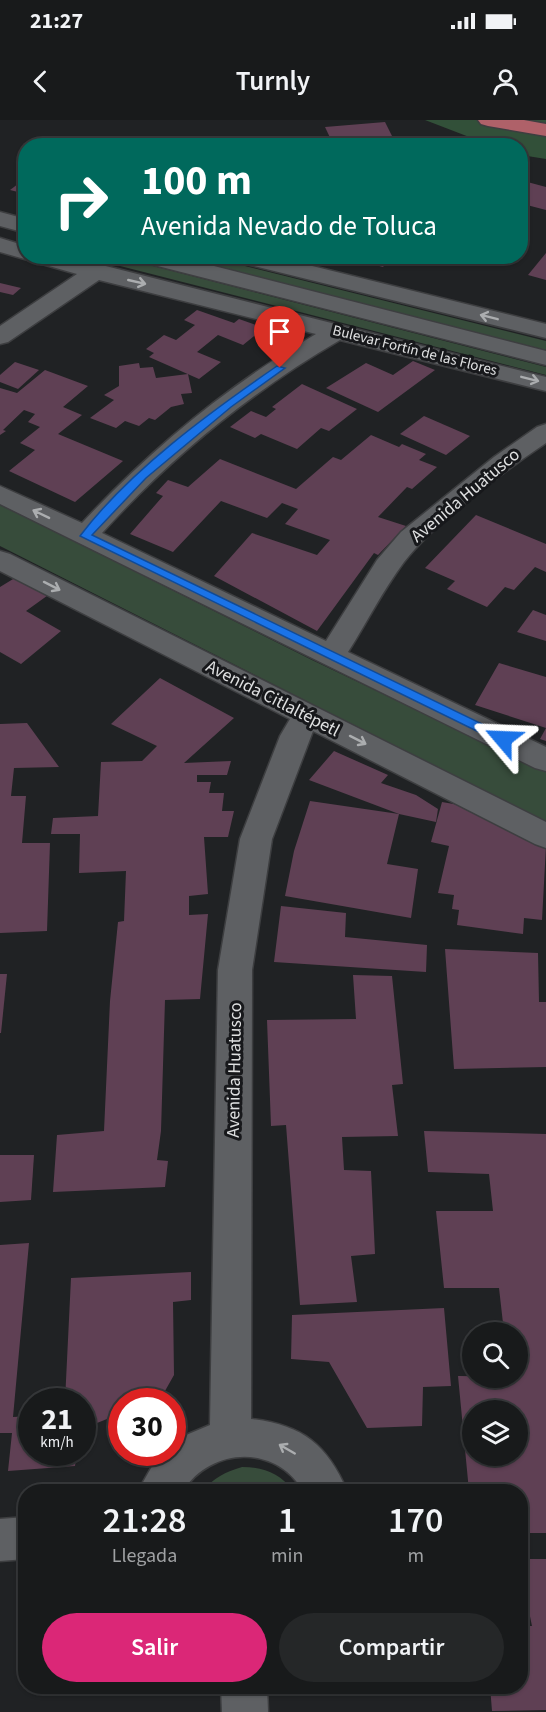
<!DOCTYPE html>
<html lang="es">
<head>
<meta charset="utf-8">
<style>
  :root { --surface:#181a1b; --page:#252728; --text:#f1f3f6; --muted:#9fa1a3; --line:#36383a; --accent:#db2777 }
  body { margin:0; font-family:"Source Sans 3",sans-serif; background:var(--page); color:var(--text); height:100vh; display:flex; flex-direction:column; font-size:22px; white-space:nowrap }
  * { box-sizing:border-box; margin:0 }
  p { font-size:20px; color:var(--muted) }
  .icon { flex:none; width:33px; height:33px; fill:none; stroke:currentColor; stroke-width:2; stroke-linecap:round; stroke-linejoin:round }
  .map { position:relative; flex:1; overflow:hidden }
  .side { position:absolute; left:18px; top:1364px; width:510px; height:210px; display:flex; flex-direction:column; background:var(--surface); border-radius:24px; box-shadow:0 2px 4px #0004,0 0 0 2px var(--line) }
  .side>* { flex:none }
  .hud { position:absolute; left:18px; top:18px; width:510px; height:126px; border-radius:24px; box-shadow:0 2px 4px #0004,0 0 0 2px var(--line); background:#00695c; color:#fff; overflow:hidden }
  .fabs { position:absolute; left:462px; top:1202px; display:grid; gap:12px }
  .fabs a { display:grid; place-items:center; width:66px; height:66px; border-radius:50%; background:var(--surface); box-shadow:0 2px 4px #0004,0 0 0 2px var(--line); font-size:30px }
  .speed { position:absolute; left:18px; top:1268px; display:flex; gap:12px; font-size:30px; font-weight:700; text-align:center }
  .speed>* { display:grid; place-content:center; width:78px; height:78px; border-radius:50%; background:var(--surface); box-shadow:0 2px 4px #0004,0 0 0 2px var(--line); line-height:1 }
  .speed small { font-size:15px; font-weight:400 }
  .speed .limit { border:9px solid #d22; background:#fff; color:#111 }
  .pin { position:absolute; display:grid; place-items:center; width:51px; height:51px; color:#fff; margin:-62px -26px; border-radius:50% 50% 50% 0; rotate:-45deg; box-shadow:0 0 6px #0007 }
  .pin .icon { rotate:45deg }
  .me { position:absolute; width:66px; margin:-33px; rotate:296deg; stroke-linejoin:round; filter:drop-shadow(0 0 4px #0008) }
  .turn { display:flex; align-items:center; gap:21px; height:126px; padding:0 24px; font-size:27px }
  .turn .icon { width:78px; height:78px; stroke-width:2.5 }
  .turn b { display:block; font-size:42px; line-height:51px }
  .eta { display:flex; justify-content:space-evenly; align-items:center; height:102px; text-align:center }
  .eta b { font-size:36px; font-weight:600; line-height:42px }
  .action { display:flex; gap:12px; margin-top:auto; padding:12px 24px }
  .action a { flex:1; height:69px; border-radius:36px; background:var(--accent); color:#fff; font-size:24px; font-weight:600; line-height:69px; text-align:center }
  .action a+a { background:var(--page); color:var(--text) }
  .status { display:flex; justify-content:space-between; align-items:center; height:42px; padding:0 30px; background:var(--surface); direction:ltr }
  .status svg { height:16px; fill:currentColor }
  header { display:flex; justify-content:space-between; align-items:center; height:78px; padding:0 24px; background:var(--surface); font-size:27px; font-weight:600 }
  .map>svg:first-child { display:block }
  .green { fill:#374c3b }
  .forest { fill:#325039 }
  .building { fill:#5f4054; fill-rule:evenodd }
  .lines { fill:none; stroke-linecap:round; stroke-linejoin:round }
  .minor-casing { stroke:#3d3e40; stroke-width:3 }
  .primary-casing { stroke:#3d3e40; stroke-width:3 }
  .minor { fill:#5e6063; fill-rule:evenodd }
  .primary { fill:#af6169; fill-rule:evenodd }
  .oneway { stroke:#abadaf }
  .route { fill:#1a73e8; stroke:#114b97; stroke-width:1.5 }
  .labels { text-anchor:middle; stroke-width:6; stroke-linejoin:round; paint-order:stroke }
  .far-street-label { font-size:15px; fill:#dfe0e1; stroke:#17181b }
  .street-label { font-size:18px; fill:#dfe0e1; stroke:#17181b }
</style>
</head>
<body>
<div class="status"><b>21:27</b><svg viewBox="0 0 49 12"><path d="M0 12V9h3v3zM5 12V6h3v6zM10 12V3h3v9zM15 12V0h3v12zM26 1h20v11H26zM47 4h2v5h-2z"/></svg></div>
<header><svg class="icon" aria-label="back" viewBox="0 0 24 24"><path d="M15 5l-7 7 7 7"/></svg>Turnly<svg class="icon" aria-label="person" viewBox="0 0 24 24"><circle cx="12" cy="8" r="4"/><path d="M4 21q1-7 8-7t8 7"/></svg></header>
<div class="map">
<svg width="546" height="1592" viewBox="0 0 546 1592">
  <rect width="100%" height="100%" fill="#202224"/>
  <g class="green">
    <polygon points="85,137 118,137 546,247 546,255"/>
    <polygon points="176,137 209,137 546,221 546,230"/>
    <polygon points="0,384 312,540 546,652 546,702 0,426"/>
    <path d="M242 1347C263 1347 280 1353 293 1371H202C214 1358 225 1352 242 1347Z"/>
  </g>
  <polygon class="forest" points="425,0 546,0 546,39 521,35 520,26 490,25"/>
  <g class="building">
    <polygon points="385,2 397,26 334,26 325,7"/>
    <polygon points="26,58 26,74 10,70"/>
    <polygon points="520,60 546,67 546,90 523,84 520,85"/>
    <polygon points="546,133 546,160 528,155"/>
    <polygon points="342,136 392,136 383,147"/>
    <polygon points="0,163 21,168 13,175 0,172"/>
    <polygon points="197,190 234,203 239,199 264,208 243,225 218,215 197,232 221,242 199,259 149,237 154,233 146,229 164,215 176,220 195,205 184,200"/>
    <polygon points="413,241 435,250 378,292 326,268 366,243 393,255"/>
    <polygon points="15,242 39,250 18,269 0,262 0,255"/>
    <polygon points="139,243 140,248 153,247 156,258 188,254 192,273 181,274 184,284 171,287 155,300 149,298 139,306 125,301 116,308 90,298 114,280 104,275 119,266 119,246"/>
    <polygon points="45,250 88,266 63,287 82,295 58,314 123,341 75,382 9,351 35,330 20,323 40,307 28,302 35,294 24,290 3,310 6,311 0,315 0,268 17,273"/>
    <polygon points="302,264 357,289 329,311 321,308 297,329 261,314 255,318 230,307 251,291 266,297 276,289 272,287"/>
    <polygon points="424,296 470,316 446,335 400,314"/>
    <polygon points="371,315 399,327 402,324 426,334 419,340 437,347 412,369 407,367 378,397 406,406 378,435 374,433 317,511 214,456 252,413 317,435 330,420 285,404 298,389 282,383 267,398 221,381 173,432 130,414 163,376 156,373 168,360 188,367 220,339 296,369 333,337 341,340"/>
    <polygon points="476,395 546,424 546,452 535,447 514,470 505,467 487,487 447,469 455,461 425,448"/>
    <polygon points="18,456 51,473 26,491 61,511 21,544 0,532 0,467"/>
    <polygon points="533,490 546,495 546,521 517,512"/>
    <polygon points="499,543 546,557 546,621 540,619 546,608 475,585"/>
    <polygon points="160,558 234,598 184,643 231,641 227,655 197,655 197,662 211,662 209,673 224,673 222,691 234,691 228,717 204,717 208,774 189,776 189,795 208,794 200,879 165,880 161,1011 157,1040 168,1041 165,1067 53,1072 57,1015 104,1011 110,881 118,802 124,801 126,751 79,753 80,714 51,714 53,698 98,696 101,642 142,641 157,626 111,604"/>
    <polygon points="27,603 59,647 14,648 11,676 26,676 22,723 50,723 47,811 0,813 0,604"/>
    <polygon points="334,631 388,655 381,663 416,675 438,689 436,702 399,694 309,660"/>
    <polygon points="310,681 399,694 387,744 418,749 411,798 285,776 294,731"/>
    <polygon points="442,682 471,687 546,726 542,800 524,798 523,814 457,805 459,790 452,789 454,775 438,773 449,726 431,722"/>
    <polygon points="281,786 346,793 345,817 427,825 426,852 274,842"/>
    <polygon points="445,829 538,833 539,882 546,882 546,947 454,949"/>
    <polygon points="0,854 7,854 1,913 0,913"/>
    <polygon points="353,855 392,856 403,964 392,965 398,1016 342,1017 344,1050 371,1051 375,1134 351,1136 357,1182 300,1185 286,1005 271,1006 267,900 356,899"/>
    <path d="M424 1011 546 1014V1413H520V1371H469L458 1256 518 1257V1212H504L499 1168H444L436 1091H493L489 1054 428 1052ZM472 1290H518V1335H472Z"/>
    <polygon points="0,1035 34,1035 31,1080 0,1082"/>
    <polygon points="29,1123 13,1297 32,1296 32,1332 77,1332 75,1346 8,1351 12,1313 0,1313 0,1125"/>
    <polygon points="191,1152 191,1180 173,1182 174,1255 161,1278 153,1281 122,1281 122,1293 82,1309 82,1281 65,1281 71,1158"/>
    <polygon points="444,1188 451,1266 423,1267 422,1306 367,1308 329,1242 291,1239 292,1195"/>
    <polygon points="520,1439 546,1439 546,1590 492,1591 490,1566 520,1566 520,1506 532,1506 526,1477 520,1476"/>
  </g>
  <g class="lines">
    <defs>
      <g id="minor">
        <polygon points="0,92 26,99 26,113 0,106"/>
        <path d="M0 118 26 126V136H66L546 257V271L340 220C251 272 172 336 102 413L326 521 377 440 401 412 494 337 537 307 546 304V323C503 352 436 401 404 442 383 470 367 502 348 532L546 627V651L535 648 0 384V366L82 403C151 329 228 265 316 214L99 160 8 222 0 224V206L77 154 0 132Z"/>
        <polygon points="135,136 175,136 546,231 546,245 138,141"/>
        <polygon points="231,136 272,136 546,204 546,218 234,141"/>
        <path d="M0 431 10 434 546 702V728L535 724 313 611 272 719 252 850 251 1299C302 1305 327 1324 347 1371H303C276 1324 211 1327 183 1371H138L159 1334 172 1332V1323L179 1318 210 1305 218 850 240 719 280 616 290 599 0 451Z"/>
        <polygon points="26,1397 26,1439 0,1441 0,1399"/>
        <polygon points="221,1566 267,1566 268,1592 222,1592"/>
      </g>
      <polygon id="primary" points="478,0 524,0 546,4 546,16 488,6 481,4"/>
    </defs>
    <use href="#minor" class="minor-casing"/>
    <use href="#primary" class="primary-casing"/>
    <use href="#minor" class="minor"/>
    <use href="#primary" class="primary"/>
  </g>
  <defs><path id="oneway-shaft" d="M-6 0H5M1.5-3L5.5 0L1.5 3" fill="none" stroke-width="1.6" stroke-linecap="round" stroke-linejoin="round" transform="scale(1.5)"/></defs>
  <g class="oneway">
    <use href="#oneway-shaft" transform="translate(137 162) rotate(13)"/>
    <use href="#oneway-shaft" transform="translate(489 197) rotate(-166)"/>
    <use href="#oneway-shaft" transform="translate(530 259) rotate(14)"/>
    <use href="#oneway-shaft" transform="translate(41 394) rotate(-154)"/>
    <use href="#oneway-shaft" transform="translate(52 466) rotate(27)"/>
    <use href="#oneway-shaft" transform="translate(358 620) rotate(27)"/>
    <use href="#oneway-shaft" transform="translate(287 1329) rotate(-150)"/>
  </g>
  <path class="route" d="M277 246 285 248 231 287 146 358 92 415 507 616 509 619 507 622H499L80 416C129 351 210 292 277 246Z"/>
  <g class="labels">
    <g class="far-street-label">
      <text transform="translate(415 230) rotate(14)" y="5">Bulevar Fortín de las Flores</text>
    </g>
    <g class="street-label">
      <text transform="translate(465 375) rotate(-40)" y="6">Avenida Huatusco</text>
      <text transform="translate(273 578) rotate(27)" y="6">Avenida Citlaltépetl</text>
      <text transform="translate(234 950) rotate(-89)" y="6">Avenida Huatusco</text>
    </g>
  </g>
</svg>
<div class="fabs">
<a><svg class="icon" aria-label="search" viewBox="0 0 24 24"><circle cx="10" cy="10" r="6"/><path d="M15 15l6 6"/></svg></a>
<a><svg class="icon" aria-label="layers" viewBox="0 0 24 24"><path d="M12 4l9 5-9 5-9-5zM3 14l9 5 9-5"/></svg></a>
</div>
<div class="speed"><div>21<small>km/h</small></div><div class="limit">30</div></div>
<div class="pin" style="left:280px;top:248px;background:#d93025"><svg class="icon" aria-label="arrive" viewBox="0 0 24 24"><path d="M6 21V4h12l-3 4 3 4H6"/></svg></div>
<svg class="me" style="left:503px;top:619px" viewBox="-20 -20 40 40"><path d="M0-17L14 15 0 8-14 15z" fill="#1a73e8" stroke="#fff" stroke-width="4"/></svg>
<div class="hud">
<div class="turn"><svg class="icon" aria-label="right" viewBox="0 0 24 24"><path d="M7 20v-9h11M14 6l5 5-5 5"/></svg><div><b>100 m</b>Avenida Nevado de Toluca</div></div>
</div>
<section class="side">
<div class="eta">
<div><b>21:28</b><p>Llegada</p></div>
<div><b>1</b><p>min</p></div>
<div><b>170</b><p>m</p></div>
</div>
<div class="action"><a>Salir</a><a>Compartir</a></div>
</section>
</div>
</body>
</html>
